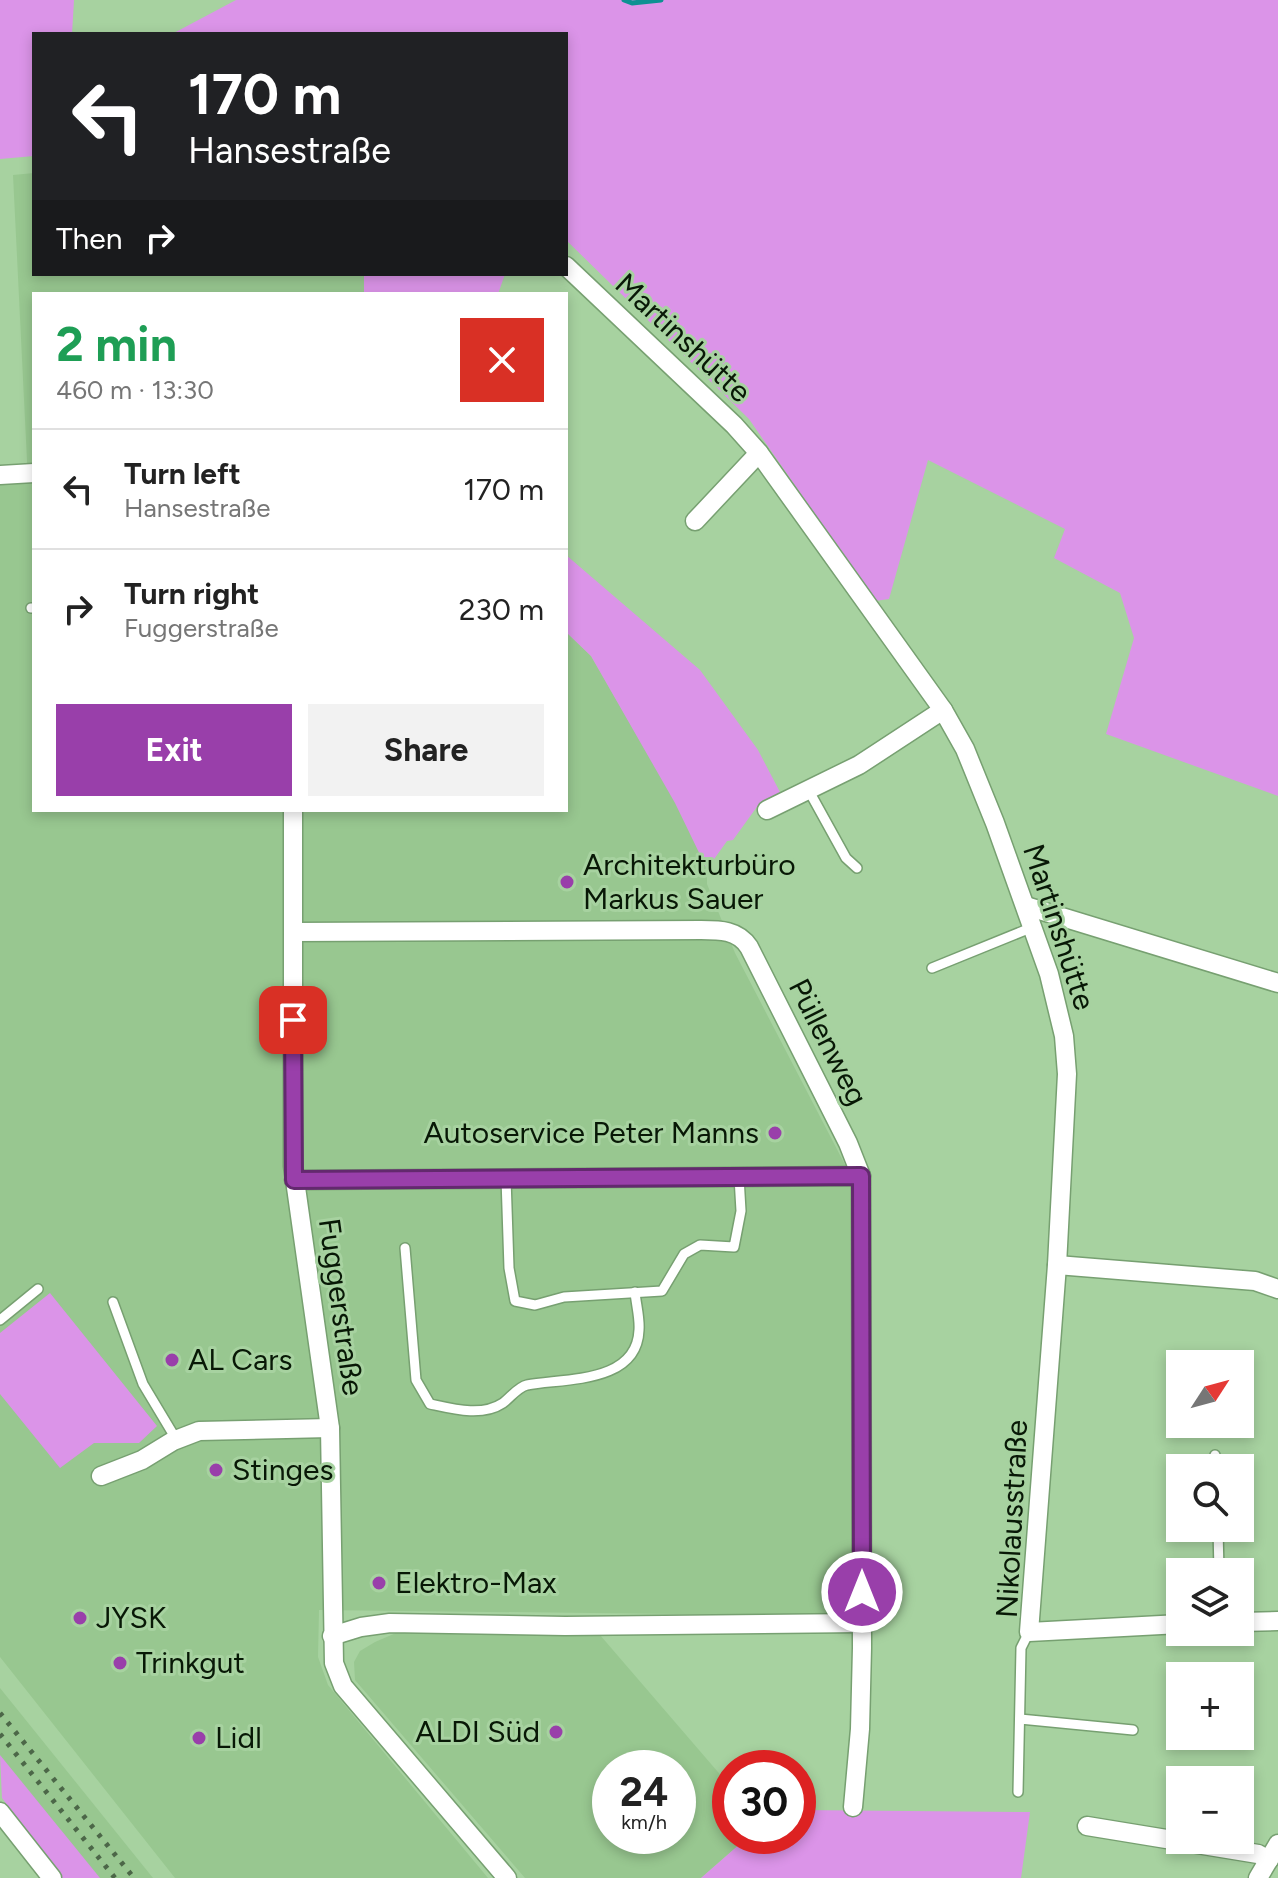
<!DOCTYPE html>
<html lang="en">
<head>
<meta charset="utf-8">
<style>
  :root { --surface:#fff; --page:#f2f2f2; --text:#222; --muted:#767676; --line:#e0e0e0; --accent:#993faa }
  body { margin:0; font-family:Figtree,sans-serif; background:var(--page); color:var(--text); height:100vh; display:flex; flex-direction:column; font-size:30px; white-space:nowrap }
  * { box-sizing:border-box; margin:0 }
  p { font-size:26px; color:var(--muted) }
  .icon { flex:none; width:44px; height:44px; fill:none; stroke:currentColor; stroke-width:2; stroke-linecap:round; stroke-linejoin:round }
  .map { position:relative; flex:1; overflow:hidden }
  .details { position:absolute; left:32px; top:292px; width:536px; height:520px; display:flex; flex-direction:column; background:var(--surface); border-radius:0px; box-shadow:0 4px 12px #0003 }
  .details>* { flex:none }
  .hud { position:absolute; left:32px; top:32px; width:536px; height:244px; border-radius:0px; box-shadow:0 4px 12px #0003; background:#202124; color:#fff; overflow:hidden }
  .needle { width:52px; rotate:54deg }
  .buttons { position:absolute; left:1166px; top:1350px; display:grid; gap:16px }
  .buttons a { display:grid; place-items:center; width:88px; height:88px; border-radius:0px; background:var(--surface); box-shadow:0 4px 12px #0003; font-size:40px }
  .speed { position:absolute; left:592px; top:1750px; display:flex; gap:16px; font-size:40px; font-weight:700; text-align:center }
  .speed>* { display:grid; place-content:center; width:104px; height:104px; border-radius:50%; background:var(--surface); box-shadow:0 4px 12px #0003; line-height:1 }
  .speed small { font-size:20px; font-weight:400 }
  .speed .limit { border:12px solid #d22; background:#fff; color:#111 }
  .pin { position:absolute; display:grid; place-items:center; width:68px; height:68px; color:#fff; margin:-34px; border-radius:16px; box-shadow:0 4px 12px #0006 }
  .me { position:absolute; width:88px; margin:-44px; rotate:0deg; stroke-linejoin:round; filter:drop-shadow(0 0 6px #0008) }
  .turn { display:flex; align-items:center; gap:28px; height:168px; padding:0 24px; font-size:36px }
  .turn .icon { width:104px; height:104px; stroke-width:2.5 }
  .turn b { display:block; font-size:56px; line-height:68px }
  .then { display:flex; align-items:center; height:76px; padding:0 24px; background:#0003; gap:16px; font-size:30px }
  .round { display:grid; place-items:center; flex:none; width:84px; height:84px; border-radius:0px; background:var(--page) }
  .overview { display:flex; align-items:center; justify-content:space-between; height:136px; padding:0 24px }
  h1 { font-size:48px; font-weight:700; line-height:60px; color:#1e9e55 }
  .action { display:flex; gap:16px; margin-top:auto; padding:16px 24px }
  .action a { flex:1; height:92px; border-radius:0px; background:var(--accent); color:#fff; font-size:32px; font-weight:700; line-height:92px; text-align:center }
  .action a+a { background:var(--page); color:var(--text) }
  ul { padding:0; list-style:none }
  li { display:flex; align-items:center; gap:24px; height:120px; padding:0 24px; border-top:2px solid var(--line) }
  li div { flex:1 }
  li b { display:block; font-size:30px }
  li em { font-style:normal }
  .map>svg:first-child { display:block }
  .built { fill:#98c790; fill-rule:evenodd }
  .green { fill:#db94e8 }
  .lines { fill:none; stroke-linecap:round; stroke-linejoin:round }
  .stream { stroke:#0d9192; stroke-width:5 }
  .service-casing { stroke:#77a071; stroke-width:12 }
  .minor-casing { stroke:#77a071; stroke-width:21 }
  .service { stroke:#fff; stroke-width:9 }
  .minor { stroke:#fff; stroke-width:18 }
  .rail { stroke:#4c6748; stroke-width:5; stroke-dasharray:4 8; stroke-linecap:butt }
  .route-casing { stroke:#63296e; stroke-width:20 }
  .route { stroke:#993faa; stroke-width:14 }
  .poi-dot { fill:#993faa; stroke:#a7d2a0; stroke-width:3 }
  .labels { text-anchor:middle; stroke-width:6; stroke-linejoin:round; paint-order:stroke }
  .street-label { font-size:30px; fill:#081806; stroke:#a7d2a0 }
  .poi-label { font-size:30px; fill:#081806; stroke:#a7d2a0; text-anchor:start }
</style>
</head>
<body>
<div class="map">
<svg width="1278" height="1878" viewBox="0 0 1278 1878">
  <rect width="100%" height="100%" fill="#a7d2a0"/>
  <g class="built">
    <polygon points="34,173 34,274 364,274 364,294 34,294 34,810 566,810 566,632 591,656 676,803 707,869 707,884 735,953 855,1184 856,1616 319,1610 318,1657 328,1685 488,1878 175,1878 0,1657 0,483 28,481 13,175"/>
    <path d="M396 1633 600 1635 730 1786V1836H749L701 1878H525L355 1680 354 1662 360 1651 375 1642ZM610 1768H678V1836H610Z"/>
    <polygon points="0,1688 153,1878 97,1878 0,1756"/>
  </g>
  <g class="green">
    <polygon points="0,0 74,0 72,34 34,34 34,156 0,159"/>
    <polygon points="236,0 1278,0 1278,796 1106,734 1134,638 1120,593 1054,558 1065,529 928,460 889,599 875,601 749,419 566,240 566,34 172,34"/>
    <polygon points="364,274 505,274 498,294 364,294"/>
    <polygon points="566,555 700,670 758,750 781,794 759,804 733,840 727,841 707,869 675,803 591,656 566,632"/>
    <polygon points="50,1293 157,1426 139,1443 94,1443 60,1468 0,1394 0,1333"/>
    <polygon points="0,1755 100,1878 62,1878 2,1798"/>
    <polygon points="798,1810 1030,1812 1021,1878 701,1878 749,1836 798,1836"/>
  </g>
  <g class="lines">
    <polyline class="stream" points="624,0 632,3 661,0"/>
    <defs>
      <g id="service">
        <polyline points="31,608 34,608"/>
        <polyline points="809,791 846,858 857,868"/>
        <polyline points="932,968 1033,927"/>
        <polyline points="506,1178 509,1268 515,1301 535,1305 564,1297 662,1291 684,1254 700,1245 734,1247 741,1211 739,1177"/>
        <path d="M405 1248 416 1380 430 1404C453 1409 482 1417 503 1403 511 1397 518 1387 527 1385 564 1378 637 1384 639 1330 640 1318 636 1304 635 1292"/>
        <polyline points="113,1302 143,1384 176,1439"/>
        <polyline points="0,1320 38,1289"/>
        <polyline points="1215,1455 1215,1468"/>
        <polyline points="1218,1528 1219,1572"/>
        <polyline points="1020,1719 1133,1730"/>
        <polyline points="1018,1792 1021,1648 1029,1632"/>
      </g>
      <g id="minor">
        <polyline points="566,266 734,425 759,453 943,710 965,749 995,823 1049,974 1064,1036 1067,1074 1057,1265 1029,1632 1180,1624"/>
        <polyline points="0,475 34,473"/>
        <polyline points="695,521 759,453"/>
        <polyline points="293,810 293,1166 330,1428 334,1663 343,1686 507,1878"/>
        <polyline points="767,810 859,765 943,710"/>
        <polyline points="1026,906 1278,983"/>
        <path d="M294 932 701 930C720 930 738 930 749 947L848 1143 861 1176 862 1648 860 1729 853 1807"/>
        <polyline points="294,1180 861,1176"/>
        <polyline points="1057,1265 1255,1281 1278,1289"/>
        <polyline points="101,1476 142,1460 173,1441 199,1431 330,1428"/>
        <polyline points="1240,1622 1278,1621"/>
        <polyline points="332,1636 361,1627 390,1623 565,1626 862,1623"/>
        <polyline points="0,1812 52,1878"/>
        <polyline points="1087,1826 1258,1854 1269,1860"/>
        <polyline points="1258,1878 1278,1844"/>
      </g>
    </defs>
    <use href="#service" class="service-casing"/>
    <use href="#minor" class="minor-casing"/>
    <use href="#service" class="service"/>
    <use href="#minor" class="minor"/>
    <g class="rail">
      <polyline points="0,1713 134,1878"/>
      <polyline points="0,1734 115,1878"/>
    </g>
  </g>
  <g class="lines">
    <defs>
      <polyline id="route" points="293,1020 294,1180 861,1176 862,1592"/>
    </defs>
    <use href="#route" class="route-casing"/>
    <use href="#route" class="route"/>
  </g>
  <g class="poi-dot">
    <circle cx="567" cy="882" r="8"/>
    <circle cx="775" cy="1133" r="8"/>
    <circle cx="172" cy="1360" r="8"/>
    <circle cx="216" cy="1470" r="8"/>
    <circle cx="379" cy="1583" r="8"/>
    <circle cx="80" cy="1618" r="8"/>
    <circle cx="120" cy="1663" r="8"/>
    <circle cx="556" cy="1732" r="8"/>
    <circle cx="199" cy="1738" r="8"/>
  </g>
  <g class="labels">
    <g class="street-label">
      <text transform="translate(683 338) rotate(43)" y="10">Martinshütte</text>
      <text transform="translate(1059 927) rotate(72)" y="10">Martinshütte</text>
      <text transform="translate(828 1042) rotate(63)" y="10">Püllenweg</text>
      <text transform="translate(341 1307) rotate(82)" y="10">Fuggerstraße</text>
      <text transform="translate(1012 1519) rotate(-87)" y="10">Nikolausstraße</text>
    </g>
    <g class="poi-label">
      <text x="583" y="875">Architekturbüro<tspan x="583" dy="34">Markus Sauer</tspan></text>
      <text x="759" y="1143" text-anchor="end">Autoservice Peter Manns</text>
      <text x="188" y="1370">AL Cars</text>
      <text x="232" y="1480">Stinges</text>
      <text x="395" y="1593">Elektro-Max</text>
      <text x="96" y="1628">JYSK</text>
      <text x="136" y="1673">Trinkgut</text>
      <text x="540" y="1742" text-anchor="end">ALDI Süd</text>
      <text x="215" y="1748">Lidl</text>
    </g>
  </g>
</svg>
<div class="buttons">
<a><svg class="needle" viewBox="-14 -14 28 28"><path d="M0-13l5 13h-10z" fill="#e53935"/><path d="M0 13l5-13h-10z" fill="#767676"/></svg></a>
<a><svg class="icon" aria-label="search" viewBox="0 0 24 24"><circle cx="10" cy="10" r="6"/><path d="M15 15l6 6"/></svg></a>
<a><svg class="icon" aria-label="layers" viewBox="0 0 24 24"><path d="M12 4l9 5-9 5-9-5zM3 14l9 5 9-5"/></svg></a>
<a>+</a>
<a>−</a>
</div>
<div class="speed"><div>24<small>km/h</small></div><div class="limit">30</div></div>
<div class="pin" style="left:293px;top:1020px;background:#d93025"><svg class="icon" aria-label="arrive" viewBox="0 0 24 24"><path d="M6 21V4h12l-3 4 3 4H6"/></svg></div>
<svg class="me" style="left:862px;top:1592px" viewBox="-20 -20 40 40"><circle r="17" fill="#993faa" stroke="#fff" stroke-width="3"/><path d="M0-11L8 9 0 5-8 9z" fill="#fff"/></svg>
<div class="hud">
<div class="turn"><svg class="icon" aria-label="left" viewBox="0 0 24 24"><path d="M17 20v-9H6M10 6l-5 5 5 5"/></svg><div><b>170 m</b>Hansestraße</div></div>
<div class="then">Then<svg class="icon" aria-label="right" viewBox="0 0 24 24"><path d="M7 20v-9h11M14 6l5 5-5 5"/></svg></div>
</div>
<section class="details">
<div class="overview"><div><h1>2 min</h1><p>460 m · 13:30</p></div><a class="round" style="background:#d93025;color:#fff"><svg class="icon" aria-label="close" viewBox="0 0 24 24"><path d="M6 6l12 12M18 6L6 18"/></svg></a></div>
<ul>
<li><svg class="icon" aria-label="left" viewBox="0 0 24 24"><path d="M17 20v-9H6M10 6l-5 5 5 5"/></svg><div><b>Turn left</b><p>Hansestraße</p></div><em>170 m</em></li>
<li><svg class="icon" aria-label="right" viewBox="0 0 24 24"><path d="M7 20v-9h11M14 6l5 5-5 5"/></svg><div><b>Turn right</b><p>Fuggerstraße</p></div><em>230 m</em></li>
</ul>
<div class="action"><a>Exit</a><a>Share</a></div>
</section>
</div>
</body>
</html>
